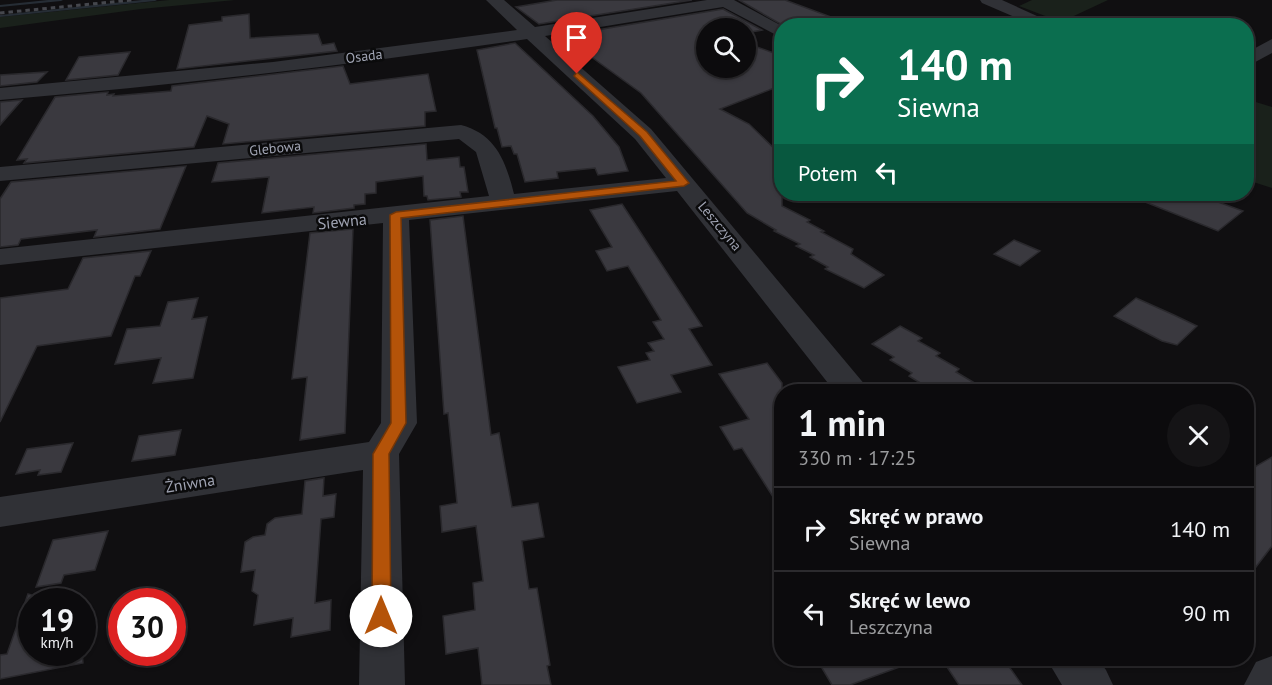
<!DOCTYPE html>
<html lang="pl">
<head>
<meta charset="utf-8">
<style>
  :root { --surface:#0c0b0d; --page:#151416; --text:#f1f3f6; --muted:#9a9b9d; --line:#2c2b2e }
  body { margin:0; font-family:"PT Sans",sans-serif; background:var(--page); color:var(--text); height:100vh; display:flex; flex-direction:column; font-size:22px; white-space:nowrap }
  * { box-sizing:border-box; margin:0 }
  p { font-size:20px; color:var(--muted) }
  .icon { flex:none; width:33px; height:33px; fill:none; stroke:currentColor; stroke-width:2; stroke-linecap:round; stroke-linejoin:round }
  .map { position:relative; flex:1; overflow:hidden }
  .side { position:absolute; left:774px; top:384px; width:480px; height:282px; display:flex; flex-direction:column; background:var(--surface); border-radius:24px; box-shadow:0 2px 4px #0004,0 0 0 2px var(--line) }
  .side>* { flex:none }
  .hud { position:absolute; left:774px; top:18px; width:480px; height:183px; border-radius:24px; box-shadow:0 2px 4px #0004,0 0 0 2px var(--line); background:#0b6e4f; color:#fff; overflow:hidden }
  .controls { position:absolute; left:696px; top:18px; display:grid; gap:12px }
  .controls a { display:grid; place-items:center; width:60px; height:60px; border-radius:50%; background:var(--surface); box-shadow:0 2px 4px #0004,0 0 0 2px var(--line); font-size:30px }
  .speed { position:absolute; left:18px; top:588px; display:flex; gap:12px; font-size:30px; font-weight:700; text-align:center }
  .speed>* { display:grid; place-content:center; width:78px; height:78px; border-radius:50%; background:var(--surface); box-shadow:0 2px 4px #0004,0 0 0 2px var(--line); line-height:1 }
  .speed small { font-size:15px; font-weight:400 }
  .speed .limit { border:9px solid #d22; background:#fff; color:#111 }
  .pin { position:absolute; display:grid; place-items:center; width:51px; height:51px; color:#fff; margin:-62px -26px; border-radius:50% 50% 50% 0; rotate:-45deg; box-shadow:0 0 6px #0007 }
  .pin .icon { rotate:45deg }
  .me { position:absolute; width:66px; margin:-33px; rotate:0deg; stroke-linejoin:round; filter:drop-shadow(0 0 4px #0008) }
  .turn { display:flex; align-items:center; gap:21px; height:126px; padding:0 24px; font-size:27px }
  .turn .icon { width:78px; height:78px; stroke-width:2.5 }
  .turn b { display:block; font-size:42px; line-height:51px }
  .then { display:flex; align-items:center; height:57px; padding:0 24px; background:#0003; gap:12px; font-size:22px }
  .round { display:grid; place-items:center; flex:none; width:63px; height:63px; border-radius:32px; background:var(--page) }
  .overview { display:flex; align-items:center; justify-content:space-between; height:102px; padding:0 24px }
  h1 { font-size:36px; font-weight:600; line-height:45px }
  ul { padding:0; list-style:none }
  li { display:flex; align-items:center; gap:18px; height:84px; padding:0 24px; border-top:2px solid var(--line) }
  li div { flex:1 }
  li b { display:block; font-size:22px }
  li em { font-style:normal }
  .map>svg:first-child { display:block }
  .green { fill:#1a211b }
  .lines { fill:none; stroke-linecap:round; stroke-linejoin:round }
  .stream { fill:#262d35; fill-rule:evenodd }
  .building { fill:#3a393f; stroke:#2a292d; stroke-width:1.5 }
  .minor { fill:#303136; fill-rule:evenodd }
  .rail { stroke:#45474d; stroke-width:3; stroke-dasharray:4.5 4; stroke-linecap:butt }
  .route { fill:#b45309; stroke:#753606; stroke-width:1.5 }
  .labels { text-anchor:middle; stroke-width:5; stroke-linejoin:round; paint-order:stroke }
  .far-street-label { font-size:14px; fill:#a0a4b3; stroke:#0b0b0c }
  .street-label { font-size:16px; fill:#a0a4b3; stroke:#0b0b0c }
</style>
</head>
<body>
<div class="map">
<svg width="1272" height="685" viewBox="0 0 1272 685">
  <rect width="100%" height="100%" fill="#100f11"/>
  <g class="green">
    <polygon points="169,0 235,0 141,9 0,28 0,17"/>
    <polygon points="1032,0 1108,0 1061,22 1019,6"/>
    <polygon points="1246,99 1272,107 1272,188 1247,180"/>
  </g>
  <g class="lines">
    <g class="stream">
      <polygon points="48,0 63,0 61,1 0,7 0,5"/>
      <polygon points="142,0 157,0 155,1 0,17 0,15"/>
    </g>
  </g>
  <g class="building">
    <polygon points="557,0 692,0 539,24 516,7"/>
    <polygon points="739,0 785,0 831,17 784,26"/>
    <polygon points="723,9 762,30 746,33 746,28 706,28 706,68 746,68 746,43 782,56 782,85 720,109 749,124 782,156 782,206 810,220 807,222 824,231 821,232 853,249 851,254 884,275 864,288 825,269 828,267 810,257 814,255 796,246 800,244 774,231 776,230 747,213 641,93 590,56 583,57 555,37"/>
    <polygon points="249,14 250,38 318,34 322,45 334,43 337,51 177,69 189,25 222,21 222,17"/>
    <polygon points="515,43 593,116 619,147 628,171 598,175 595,168 557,172 558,178 525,182 517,154 514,154 511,146 502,147 497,128 495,128 477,50"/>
    <polygon points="130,52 118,75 66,80 79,57"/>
    <polygon points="343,66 350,84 428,74 436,111 425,112 425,126 223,144 229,124 207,116 194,147 24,163 27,159 17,160 55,97 108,92 107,95 114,94 113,96 171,91 172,86"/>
    <polygon points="47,72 37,82 0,86 0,75"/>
    <polygon points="22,100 0,125 0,102"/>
    <polygon points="426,144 427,160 459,157 460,167 464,167 468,192 460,192 461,197 428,200 427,196 424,196 423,176 376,182 376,193 365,194 365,204 354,205 354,208 313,213 314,207 262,213 269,177 212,182 218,163"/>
    <polygon points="186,166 160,229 94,237 97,230 21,239 18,245 0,247 0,199 11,182"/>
    <polygon points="1125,194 1196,194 1243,211 1218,231"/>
    <polygon points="622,204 702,326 689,329 712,365 671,375 681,392 637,403 618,367 650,360 646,353 654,351 648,343 664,339 653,322 661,320 628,266 607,271 596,251 612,247 590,210"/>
    <polygon points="463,216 491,435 499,433 512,507 538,503 544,537 522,541 529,589 537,588 550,665 547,666 551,685 482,685 478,648 446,654 443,616 475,610 473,583 483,581 476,526 442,532 440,506 457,503 448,413 444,414 430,220"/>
    <polygon points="353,229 345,433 300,440 307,377 292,379 310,233"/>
    <polygon points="1014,240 1040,251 1020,266 994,254"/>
    <polygon points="151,251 140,276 135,276 111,336 37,346 0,422 0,298 68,289 83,258"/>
    <polygon points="198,298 192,319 207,317 193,378 153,383 161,358 115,364 127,329 160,326 168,302"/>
    <polygon points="1136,298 1174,315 1197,326 1177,345 1162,341 1114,316"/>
    <polygon points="900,326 922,338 918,341 940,353 936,356 959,369 956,372 990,392 935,392 909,376 912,373 890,360 894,357 872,344"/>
    <polygon points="767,363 782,383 782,511 742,448 734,450 720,427 749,419 719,374"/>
    <polygon points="181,430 175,455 132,461 139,436"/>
    <polygon points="73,443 61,472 38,475 40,470 16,474 27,449"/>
    <polygon points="1272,457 1272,546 1246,580 1246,472"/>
    <polygon points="324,478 323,496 336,494 334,517 321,519 315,603 331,600 330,630 291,637 293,618 254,625 258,595 252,591 255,570 241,572 245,542 253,537 265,535 267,524 275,518 302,514 305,481"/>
    <polygon points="108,531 95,570 64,575 61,583 36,587 53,540"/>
    <polygon points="28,594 32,595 32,652 82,652 83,663 0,679 0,655 7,654"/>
    <polygon points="816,658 915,658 916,661 850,685 832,685"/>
    <polygon points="941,658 1003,658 1022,685 959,685"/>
  </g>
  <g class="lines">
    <g class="minor">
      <path d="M486 0H504L535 27 707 0H734L782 26V38L723 7 545 36 651 129 871 392H835L677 191 409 220 417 423 399 454 405 685H359L363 470 0 527V497L369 442 381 423 383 223 0 265V249L489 196 476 152 459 139 0 181V167L461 125C496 134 506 162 514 194L666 178 635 139 527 39C352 65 176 85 0 100V88L273 62 517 30Z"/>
      <polygon points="980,0 1002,0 1059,26 1035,26 982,3"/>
      <polygon points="1272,39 1272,53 1246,67 1246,53"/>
      <polygon points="1272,656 1272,685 1244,685 1256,662"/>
      <polygon points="1046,658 1097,658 1106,670 1113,685 1062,685"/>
    </g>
    <polyline class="rail" points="0,13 132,0"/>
  </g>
  <polygon class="route" points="577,72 647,132 689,183 684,186 401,218 406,423 389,454 391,616 388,621 381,624 375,621 372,616 373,454 391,423 390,215 396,212 676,181 640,136 574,76"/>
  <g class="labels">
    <g class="far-street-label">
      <text transform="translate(364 56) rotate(-7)" y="5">Osada</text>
      <text transform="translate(275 148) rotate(-6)" y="5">Glebowa</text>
      <text transform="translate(720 226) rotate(50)" y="5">Leszczyna</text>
    </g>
    <g class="street-label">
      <text transform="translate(342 221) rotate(-6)" y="6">Siewna</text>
      <text transform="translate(190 483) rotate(-9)" y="6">Żniwna</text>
    </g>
  </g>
</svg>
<div class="controls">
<a><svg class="icon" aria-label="search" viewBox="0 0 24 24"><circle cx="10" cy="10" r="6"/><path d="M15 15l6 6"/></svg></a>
</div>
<div class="speed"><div>19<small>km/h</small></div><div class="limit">30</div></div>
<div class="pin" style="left:577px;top:74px;background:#d93025"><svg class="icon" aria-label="arrive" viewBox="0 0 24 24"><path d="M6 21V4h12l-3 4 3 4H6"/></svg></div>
<svg class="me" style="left:381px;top:616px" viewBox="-20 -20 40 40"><circle r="19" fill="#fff"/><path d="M0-13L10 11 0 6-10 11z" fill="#b45309"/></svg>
<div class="hud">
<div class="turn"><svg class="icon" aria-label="right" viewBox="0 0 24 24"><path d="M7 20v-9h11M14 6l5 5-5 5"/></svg><div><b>140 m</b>Siewna</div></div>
<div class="then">Potem<svg class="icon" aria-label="left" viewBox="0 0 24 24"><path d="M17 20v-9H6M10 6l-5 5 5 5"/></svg></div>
</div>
<section class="side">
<div class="overview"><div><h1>1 min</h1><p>330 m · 17:25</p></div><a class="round"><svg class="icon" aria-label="close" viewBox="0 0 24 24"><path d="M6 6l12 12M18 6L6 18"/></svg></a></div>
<ul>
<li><svg class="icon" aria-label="right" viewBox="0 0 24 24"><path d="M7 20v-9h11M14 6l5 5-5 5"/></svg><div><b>Skręć w prawo</b><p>Siewna</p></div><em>140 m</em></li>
<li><svg class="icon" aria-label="left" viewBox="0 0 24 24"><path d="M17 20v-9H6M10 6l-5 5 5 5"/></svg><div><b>Skręć w lewo</b><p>Leszczyna</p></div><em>90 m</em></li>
</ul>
</section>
</div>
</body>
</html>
